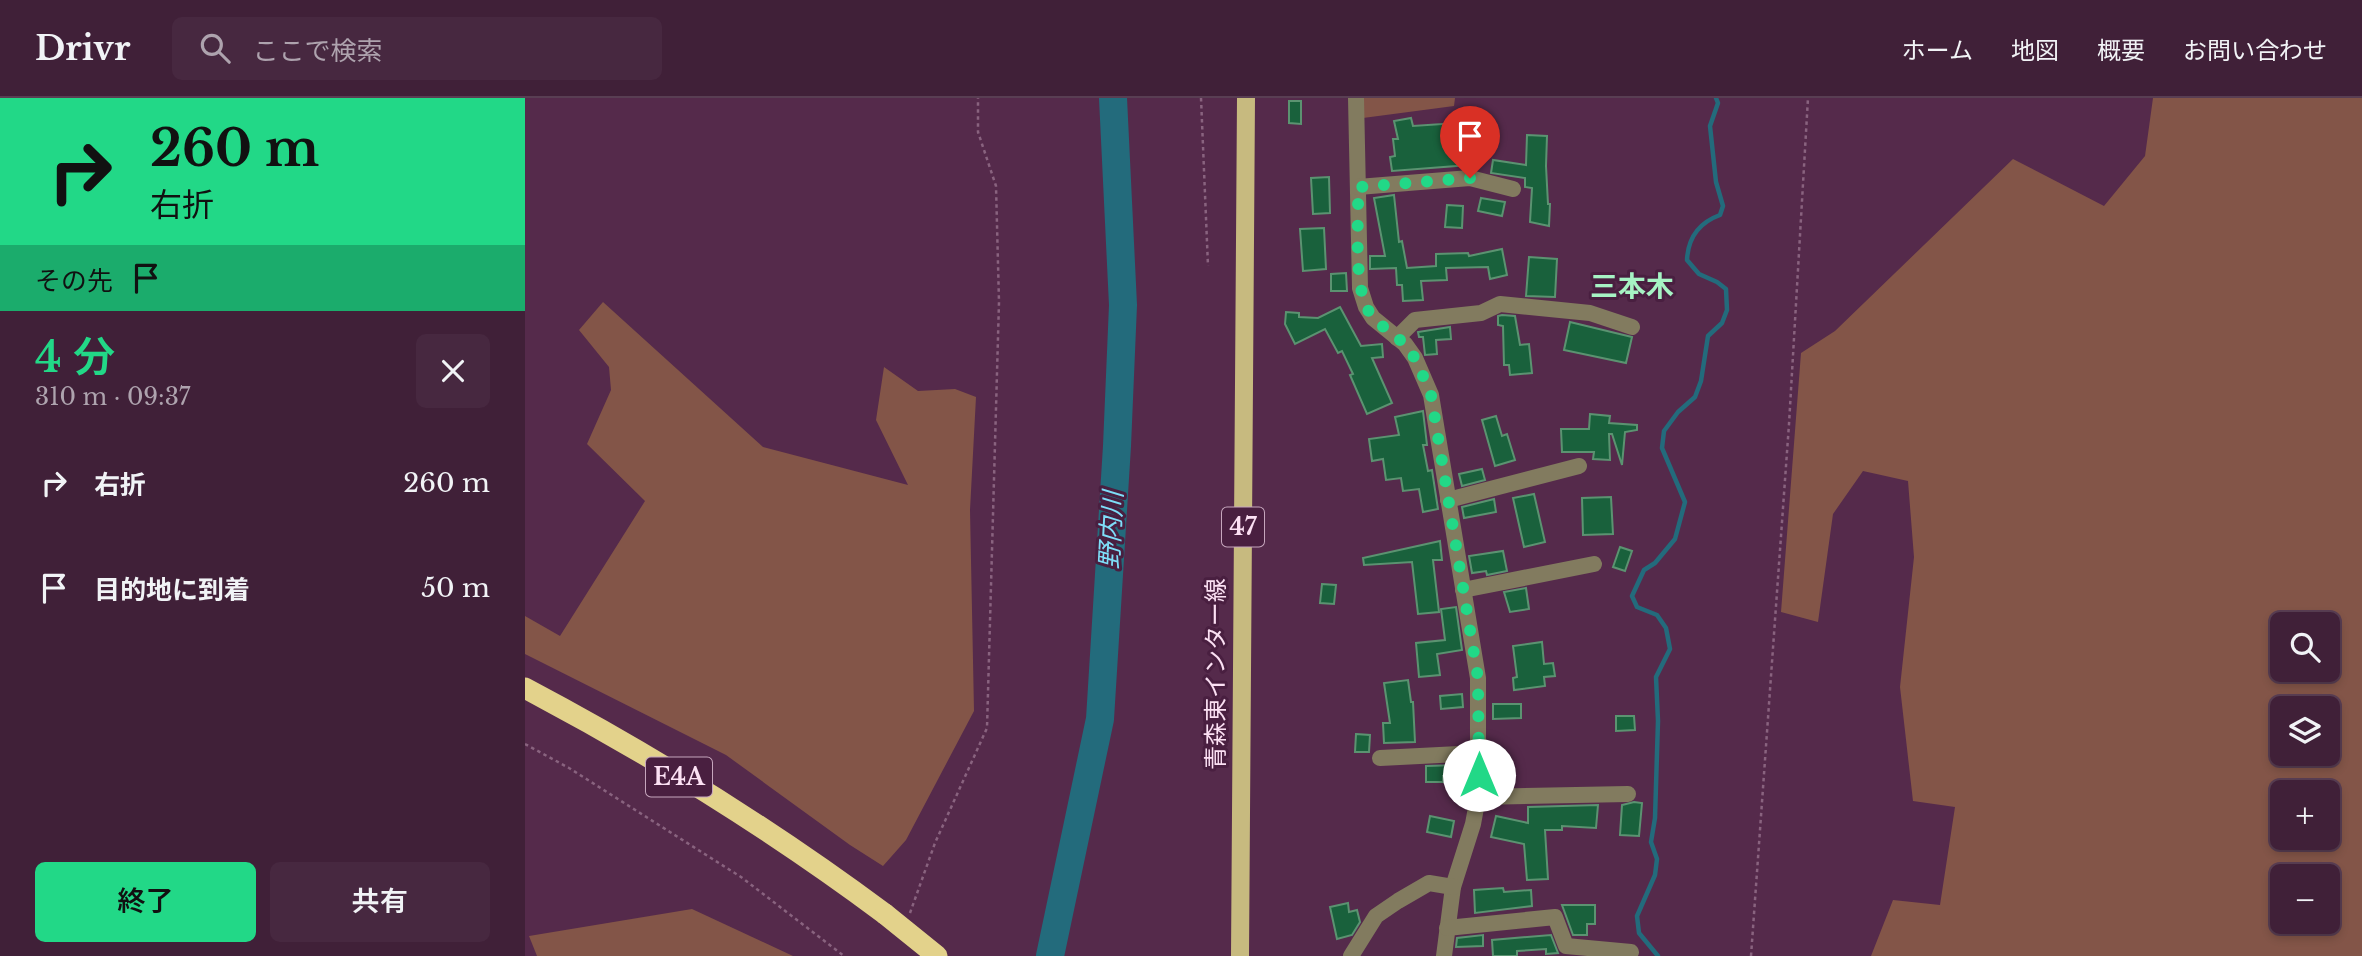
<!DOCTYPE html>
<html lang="ja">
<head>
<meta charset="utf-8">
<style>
  :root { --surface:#402038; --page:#472840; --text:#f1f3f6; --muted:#aea3ae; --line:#593e53; --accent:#22d887 }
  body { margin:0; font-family:"Libre Baskerville","Noto Sans JP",serif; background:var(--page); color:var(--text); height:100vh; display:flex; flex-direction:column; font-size:26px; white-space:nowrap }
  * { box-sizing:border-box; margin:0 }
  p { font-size:23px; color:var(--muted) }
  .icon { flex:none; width:38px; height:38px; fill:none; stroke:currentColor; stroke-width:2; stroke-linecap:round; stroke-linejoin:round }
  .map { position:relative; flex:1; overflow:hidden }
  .sheet { display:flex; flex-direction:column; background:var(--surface); width:525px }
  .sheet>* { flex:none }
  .banner { background:#22d887; color:#111; overflow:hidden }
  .fabs { position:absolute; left:1745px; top:514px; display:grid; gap:14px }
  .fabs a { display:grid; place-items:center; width:70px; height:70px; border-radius:10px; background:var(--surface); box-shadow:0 4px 10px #0003,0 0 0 2px var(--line); font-size:35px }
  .pin { position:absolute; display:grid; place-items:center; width:60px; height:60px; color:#fff; margin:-72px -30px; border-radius:50% 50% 50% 0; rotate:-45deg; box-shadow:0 0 7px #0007 }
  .pin .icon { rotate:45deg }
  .me { position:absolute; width:77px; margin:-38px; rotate:0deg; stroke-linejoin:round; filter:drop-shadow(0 0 5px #0008) }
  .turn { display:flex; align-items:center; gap:24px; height:147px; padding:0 35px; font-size:32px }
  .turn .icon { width:91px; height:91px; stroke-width:2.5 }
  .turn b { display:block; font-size:49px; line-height:60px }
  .then { display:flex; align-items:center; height:66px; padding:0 35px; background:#0003; gap:14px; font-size:26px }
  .round { display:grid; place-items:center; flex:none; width:74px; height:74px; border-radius:10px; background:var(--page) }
  .summary { display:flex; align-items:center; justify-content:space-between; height:119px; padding:0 35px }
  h1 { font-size:42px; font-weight:600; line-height:52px; color:var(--accent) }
  .primary-button { display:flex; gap:14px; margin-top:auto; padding:14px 35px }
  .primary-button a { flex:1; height:80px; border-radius:10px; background:var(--accent); color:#111; font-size:28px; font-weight:600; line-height:80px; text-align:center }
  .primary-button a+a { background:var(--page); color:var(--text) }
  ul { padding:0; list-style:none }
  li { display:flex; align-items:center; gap:21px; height:105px; padding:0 35px }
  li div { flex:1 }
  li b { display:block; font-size:26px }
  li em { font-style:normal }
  header { display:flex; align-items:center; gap:42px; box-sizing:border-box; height:98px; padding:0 35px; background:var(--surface); border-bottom:2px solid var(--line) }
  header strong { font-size:33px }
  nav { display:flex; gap:38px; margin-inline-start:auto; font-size:24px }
  .search { width:490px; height:63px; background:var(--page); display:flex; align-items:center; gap:18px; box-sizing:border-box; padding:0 24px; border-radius:10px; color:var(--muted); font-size:26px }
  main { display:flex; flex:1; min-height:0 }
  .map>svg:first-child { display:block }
  .green { fill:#835548; fill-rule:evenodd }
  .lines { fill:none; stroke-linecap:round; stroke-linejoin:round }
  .stream { stroke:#236b7c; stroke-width:4.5 }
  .river { stroke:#236b7c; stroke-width:28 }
  .building { fill:#19613c; stroke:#5b9371; stroke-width:2 }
  .path { stroke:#89637f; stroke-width:2.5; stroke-dasharray:3.5 3.5; stroke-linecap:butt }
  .minor { stroke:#827b5f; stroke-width:16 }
  .major { stroke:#c7ba7f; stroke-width:18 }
  .highway { stroke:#e3d28b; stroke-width:21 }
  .highway-bridge { stroke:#e3d28b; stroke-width:21 }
  .route { stroke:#22d887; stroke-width:12; stroke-dasharray:0 21.6 }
  .labels { text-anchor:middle; stroke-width:6; stroke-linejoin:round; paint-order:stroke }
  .shield { fill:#491f40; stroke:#c6a6bd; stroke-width:2 }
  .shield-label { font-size:23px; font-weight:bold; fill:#fbe0f3 }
  .street-label { font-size:24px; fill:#fbe0f3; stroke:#491f40 }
  .water-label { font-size:26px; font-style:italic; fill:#7edef8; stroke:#491f40 }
  .quarter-label { font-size:28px; font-weight:bold; fill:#a6f3c4; stroke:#491f40 }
</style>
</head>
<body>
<header>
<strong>Drivr</strong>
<div class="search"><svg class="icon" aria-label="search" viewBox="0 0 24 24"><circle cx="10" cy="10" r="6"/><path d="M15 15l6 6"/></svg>ここで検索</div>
<nav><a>ホーム</a><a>地図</a><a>概要</a><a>お問い合わせ</a></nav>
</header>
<main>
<section class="sheet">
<div class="banner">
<div class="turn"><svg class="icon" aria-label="right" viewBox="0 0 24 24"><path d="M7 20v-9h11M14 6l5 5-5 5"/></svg><div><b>260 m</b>右折</div></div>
<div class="then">その先<svg class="icon" aria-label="arrive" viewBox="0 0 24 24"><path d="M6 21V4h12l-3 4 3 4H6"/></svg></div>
</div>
<div class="summary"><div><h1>4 分</h1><p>310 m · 09:37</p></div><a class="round"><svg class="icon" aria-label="close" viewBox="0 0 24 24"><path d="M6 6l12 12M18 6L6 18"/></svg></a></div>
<ul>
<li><svg class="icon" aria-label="right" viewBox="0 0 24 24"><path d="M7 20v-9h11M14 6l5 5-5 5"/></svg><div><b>右折</b></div><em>260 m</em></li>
<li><svg class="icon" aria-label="arrive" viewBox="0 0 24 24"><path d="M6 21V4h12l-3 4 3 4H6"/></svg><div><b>目的地に到着</b></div><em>50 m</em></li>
</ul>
<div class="primary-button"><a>終了</a><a>共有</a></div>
</section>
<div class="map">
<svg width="1837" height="858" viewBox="0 0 1837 858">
  <rect width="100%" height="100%" fill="#552a4b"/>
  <g class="green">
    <polygon points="838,0 930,0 929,8 838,20"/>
    <path d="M1628 0H1837V858H1346L1368 802 1415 807 1430 709 1388 703 1375 589 1389 459 1383 383 1338 373 1308 416 1293 524 1256 514 1276 255 1310 233 1488 61 1579 108 1620 58ZM1757 527H1802V572H1757ZM1757 611H1802V656H1757ZM1757 695H1802V740H1757ZM1757 779H1802V824H1757Z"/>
    <polygon points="78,204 238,349 383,387 351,322 359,269 393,293 430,291 451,299 445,412 449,613 381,742 358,768 325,747 201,657 0,556 0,518 35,538 120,403 62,346 86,292 84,269 54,232"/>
    <polygon points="167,811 268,858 12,858 4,838"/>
  </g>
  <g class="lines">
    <path class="stream" d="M1133 858 1114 835 1112 818 1130 777 1132 761 1126 744 1130 720 1133 623 1131 579 1145 551 1141 530 1132 517 1112 509 1107 498 1119 472 1130 465 1150 441 1160 404 1137 350 1139 333 1153 314 1170 299 1176 283 1183 238 1197 225 1202 212 1201 191 1192 184 1174 176 1162 162C1163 140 1173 125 1195 117L1198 108 1191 84 1185 28 1193 5 1191 0"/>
    <polyline class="river" points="525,858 575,621 592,348 598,207 588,0"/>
  </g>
  <g class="building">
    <polygon points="764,3 776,3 776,26 764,25"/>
    <polygon points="886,20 888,28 947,24 948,37 941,38 944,67 867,73 865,59 870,58 868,41 873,41 869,23"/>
    <polygon points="1002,37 1022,38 1021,68 1023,106 1025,106 1024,128 1005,124 1007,90 1000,89 1000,80 966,75 968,62 1001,67"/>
    <polygon points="804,79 805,115 788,116 786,80"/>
    <polygon points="869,97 874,144 877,143 882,170 911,168 911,156 943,155 944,158 977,151 982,177 965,181 963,169 921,170 922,182 896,183 898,202 878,203 877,187 872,187 871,170 845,171 845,158 860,158 849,100"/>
    <polygon points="956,100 980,104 977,118 953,113"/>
    <polygon points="922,107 938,108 937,130 920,129"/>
    <polygon points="799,130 801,171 778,173 775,131"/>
    <polygon points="1004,159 1032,161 1030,199 1001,198"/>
    <polygon points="821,175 822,193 806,193 806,176"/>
    <polygon points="815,209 836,248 857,246 858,259 847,260 867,305 842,316 825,277 828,276 817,253 813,255 800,231 770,246 760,226 761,214 774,215 774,219 793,220"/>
    <polygon points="977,217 990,218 995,247 1004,246 1007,275 985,277 984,267 979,267 978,228 973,227 973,218"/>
    <polygon points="1045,224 1107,239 1101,265 1039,252"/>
    <polygon points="925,229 926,241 911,242 912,256 900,257 898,239 894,239 893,234"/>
    <polygon points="898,313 902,347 898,347 903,373 907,372 913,411 898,414 894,391 878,393 876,380 861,382 858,361 847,363 844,341 874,337 870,319"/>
    <polygon points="1065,316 1085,318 1084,325 1112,327 1112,332 1100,334 1097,367 1087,336 1084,336 1085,362 1068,361 1069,354 1037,354 1036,331 1064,331"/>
    <polygon points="971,318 977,338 982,336 990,362 970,368 957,322"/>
    <polygon points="957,371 960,382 937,388 934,376"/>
    <polygon points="1009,396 1020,444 999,449 988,400"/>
    <polygon points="1086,399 1088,436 1058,437 1057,400"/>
    <polygon points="969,401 971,414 939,420 937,409"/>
    <polygon points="915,443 917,462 908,462 914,514 893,516 887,464 839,467 838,460"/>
    <polygon points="1095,449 1107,453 1100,473 1088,469"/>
    <polygon points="978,453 982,473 962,477 961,473 947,475 944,458"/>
    <polygon points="797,486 811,487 809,506 795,505"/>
    <polygon points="1001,490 1004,511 985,514 979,494"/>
    <polygon points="931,509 937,552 912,556 915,577 894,579 891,545 920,542 916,511"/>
    <polygon points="1017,544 1019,566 1028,565 1030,578 1019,579 1020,588 989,592 988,580 992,579 988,548"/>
    <polygon points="883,582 886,604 888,604 890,644 859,645 858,625 865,625 859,585"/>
    <polygon points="937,596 938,609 916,611 915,598"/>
    <polygon points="968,606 996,606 996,620 968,621"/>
    <polygon points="1091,618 1109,618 1110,632 1091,633"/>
    <polygon points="831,636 845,637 844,654 830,654"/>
    <polygon points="933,667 933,674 922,674 922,678 918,678 918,684 901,684 901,668"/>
    <polygon points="1109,704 1117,705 1114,738 1095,737 1097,707"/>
    <polygon points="1073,707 1071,730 1037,728 1037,732 1020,732 1023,781 1002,782 999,746 966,739 971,718 1003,725 1003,709"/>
    <polygon points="905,718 929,723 926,739 902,734"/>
    <polygon points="978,790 979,794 1006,792 1007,808 950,815 949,792"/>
    <polygon points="823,805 824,814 832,812 835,824 827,837 812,841 805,809"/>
    <polygon points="1037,807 1070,807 1070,826 1062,826 1062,837 1048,837"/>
    <polygon points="958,837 958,848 931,849 932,840"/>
    <polygon points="1026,837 1033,855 1021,856 1021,851 992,853 992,858 968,858 967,842"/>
  </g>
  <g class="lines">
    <g class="path">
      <polyline points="676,0 683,168"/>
      <polyline points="0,646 44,670 216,779 319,858"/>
      <polyline points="385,815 410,745 462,630 474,204 471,88 453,34 453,0"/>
      <polyline points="1226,858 1264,326 1283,0"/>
    </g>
    <g class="minor">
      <polyline points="831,0 835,190 841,209 848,220 880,246 890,260 906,297 953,580 953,699 948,726 928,789 919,858"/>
      <polyline points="833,89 945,80 988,91"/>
      <polyline points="872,240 890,222 956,215 975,206 1065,215 1107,229"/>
      <polyline points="923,402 1054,368"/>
      <polyline points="938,492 1069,466"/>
      <polyline points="855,660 954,655"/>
      <polyline points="953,699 1103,696"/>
      <polyline points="922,830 1030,819 1041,848 1106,854"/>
      <polyline points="826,858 851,818 873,803 904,785 928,789"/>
    </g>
    <polyline class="major" points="715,858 721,0"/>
    <path class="highway" d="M0 590C125 656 247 732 360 816"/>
    <polyline class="highway-bridge" points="360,816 412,858"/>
  </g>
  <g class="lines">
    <path class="route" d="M945 80 833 89C834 121 828 185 843 212 851 227 867 233 878 245 892 258 898 280 906 297L953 580 954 677"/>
  </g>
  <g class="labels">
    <g class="shield">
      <rect x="697" y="409.5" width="42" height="39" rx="5"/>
      <rect x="121" y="659.5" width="66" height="39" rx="5"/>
    </g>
    <g class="shield-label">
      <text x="718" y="437">47</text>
      <text x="154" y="687">E4A</text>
    </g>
    <g class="street-label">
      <text transform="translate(691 576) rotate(-90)" y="8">青森東インター線</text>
    </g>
    <g class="water-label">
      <text transform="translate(586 432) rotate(-87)" y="9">野内川</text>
    </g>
    <g class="quarter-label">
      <text x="1107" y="198">三本木</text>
    </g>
  </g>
</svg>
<div class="fabs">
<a><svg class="icon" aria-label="search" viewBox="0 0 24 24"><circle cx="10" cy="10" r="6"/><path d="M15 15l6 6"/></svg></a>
<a><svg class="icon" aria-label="layers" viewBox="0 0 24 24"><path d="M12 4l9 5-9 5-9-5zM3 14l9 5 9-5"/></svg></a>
<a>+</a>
<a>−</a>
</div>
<div class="pin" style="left:945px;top:80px;background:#d93025"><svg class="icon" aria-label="arrive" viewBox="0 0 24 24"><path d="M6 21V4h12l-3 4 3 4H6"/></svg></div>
<svg class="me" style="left:954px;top:677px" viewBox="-20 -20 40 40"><circle r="19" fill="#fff"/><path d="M0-13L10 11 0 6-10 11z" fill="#22d887"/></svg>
</div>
</main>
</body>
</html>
